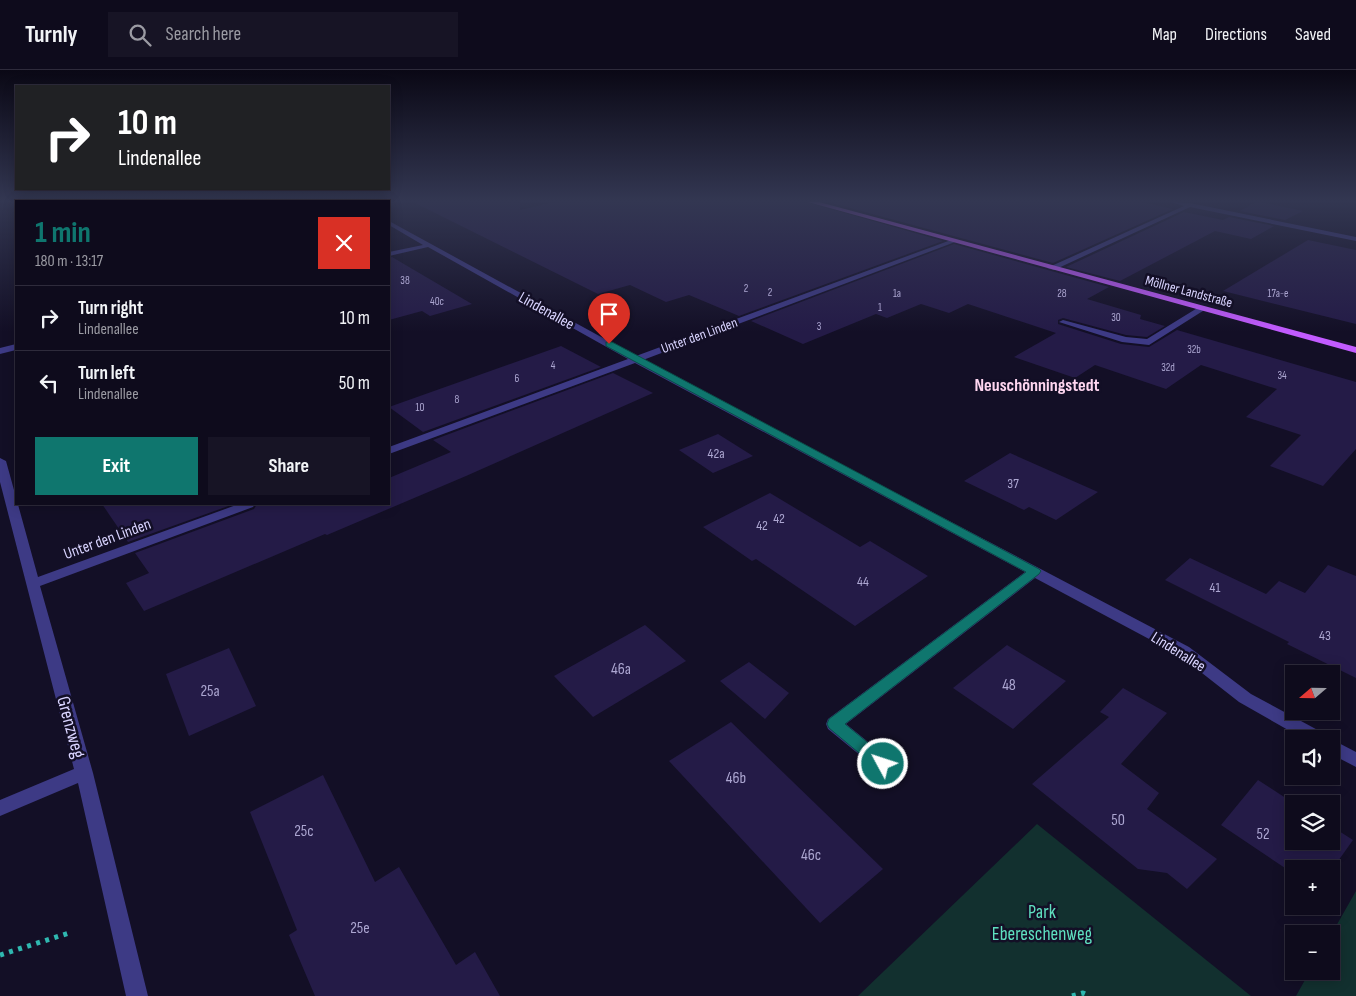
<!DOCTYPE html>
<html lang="en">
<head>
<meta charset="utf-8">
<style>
  :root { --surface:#0e0b1c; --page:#171425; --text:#f1f3f6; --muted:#9b9ba3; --line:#2e2b3b; --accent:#0f766e }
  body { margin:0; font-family:"Sofia Sans Condensed",sans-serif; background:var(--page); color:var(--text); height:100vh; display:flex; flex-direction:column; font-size:19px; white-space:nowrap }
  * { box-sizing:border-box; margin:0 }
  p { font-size:16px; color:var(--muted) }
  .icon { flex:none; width:28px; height:28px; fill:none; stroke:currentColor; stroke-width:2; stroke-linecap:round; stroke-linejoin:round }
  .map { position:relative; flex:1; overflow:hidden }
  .details { position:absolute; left:15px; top:130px; width:375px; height:305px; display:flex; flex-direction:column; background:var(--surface); border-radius:0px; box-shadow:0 2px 12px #0003,0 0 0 1px var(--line) }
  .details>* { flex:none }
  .hud { position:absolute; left:15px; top:15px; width:375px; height:105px; border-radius:0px; box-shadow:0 2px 12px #0003,0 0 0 1px var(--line); background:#202124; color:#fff; overflow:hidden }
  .needle { width:32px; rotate:250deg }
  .controls { position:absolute; left:1285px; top:595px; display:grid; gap:10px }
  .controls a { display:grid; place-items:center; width:55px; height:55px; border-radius:0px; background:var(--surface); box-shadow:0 2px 12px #0003,0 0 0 1px var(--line); font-size:25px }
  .pin { position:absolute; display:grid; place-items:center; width:42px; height:42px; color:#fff; margin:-51px -21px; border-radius:50% 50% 50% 0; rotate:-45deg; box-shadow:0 0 5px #0007 }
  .pin .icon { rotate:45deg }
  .me { position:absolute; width:55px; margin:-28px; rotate:310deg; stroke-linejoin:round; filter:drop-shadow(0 0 4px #0008) }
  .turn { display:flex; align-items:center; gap:18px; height:105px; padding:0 20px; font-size:22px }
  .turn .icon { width:65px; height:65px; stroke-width:2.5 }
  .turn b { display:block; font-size:35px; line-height:42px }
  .round { display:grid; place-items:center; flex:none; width:52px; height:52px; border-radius:0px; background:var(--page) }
  .head { display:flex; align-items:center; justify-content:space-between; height:85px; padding:0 20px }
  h1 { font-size:30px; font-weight:700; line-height:38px; color:var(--accent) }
  .cta { display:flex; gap:10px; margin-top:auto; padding:10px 20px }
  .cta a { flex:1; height:58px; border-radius:0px; background:var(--accent); color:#fff; font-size:20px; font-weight:700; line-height:58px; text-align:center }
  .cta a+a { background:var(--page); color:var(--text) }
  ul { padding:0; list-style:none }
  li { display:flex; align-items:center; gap:15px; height:65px; padding:0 20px; border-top:1px solid var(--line) }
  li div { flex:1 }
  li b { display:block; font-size:19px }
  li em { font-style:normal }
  header { display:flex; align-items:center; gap:30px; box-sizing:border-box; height:70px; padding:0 25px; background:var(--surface); border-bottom:1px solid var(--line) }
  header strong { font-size:24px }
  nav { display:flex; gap:28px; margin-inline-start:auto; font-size:18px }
  .search { width:350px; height:45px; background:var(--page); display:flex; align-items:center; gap:12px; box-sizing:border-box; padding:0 18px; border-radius:0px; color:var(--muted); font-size:19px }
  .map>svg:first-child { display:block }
  .green { fill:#12302f }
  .building { fill:#241b47 }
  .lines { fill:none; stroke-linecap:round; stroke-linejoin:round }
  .path { stroke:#2fb8b0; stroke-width:5; stroke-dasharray:4 5.5; stroke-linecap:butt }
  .minor { fill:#3d3a85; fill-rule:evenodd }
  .major { fill:#c25bff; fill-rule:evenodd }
  .route { fill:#0f766e; stroke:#0a4d48 }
  .labels { text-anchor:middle; stroke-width:5; stroke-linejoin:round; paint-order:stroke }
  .far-number-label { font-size:11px; fill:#aca6d1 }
  .far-street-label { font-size:14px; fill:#d9d4ff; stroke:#130f26 }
  .number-label { font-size:14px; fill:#aca6d1 }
  .street-label { font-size:16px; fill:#d9d4ff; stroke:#130f26 }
  .near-number-label { font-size:16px; fill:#aca6d1 }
  .far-district-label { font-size:18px; font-weight:bold; fill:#ffd6f0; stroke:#130f26 }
  .near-street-label { font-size:19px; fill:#d9d4ff; stroke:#130f26 }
  .near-park-label { font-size:19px; fill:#5fe0c0; stroke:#130f26 }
</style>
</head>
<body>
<header>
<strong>Turnly</strong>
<div class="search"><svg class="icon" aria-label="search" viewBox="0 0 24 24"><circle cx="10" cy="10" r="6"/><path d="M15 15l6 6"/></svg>Search here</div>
<nav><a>Map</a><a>Directions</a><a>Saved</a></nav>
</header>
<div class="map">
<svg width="1356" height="926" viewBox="0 0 1356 926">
  <rect width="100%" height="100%" fill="#130f26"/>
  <g class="green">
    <polygon points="1037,754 1251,926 858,926"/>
    <polygon points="1356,821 1356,926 1296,926 1310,901 1331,901 1331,865"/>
  </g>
  <g class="building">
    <polygon points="413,132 520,132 520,140 554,132 806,132 943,171 739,246 689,225 666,232 630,215 598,224"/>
    <polygon points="828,132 1142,132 1173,139 1053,193"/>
    <polygon points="1256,132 1261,132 1303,141 1285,150 1240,141"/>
    <polygon points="1184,142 1223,150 1229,147 1274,156 1251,169 1215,161 1120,211 1066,197"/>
    <polygon points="1308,170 1356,180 1356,254 1223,221"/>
    <polygon points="954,174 1109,217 1087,229 1141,245 1140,249 1165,256 1147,267 1126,265 1063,248 1058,250 1058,254 1121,274 1149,277 1177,260 1356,312 1356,379 1323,416 1270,396 1301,365 1246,347 1277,319 1201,295 1166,319 1095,295 1075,308 1014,287 1056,263 968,234 949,243 921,234 887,248 876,244 803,274 751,251"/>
    <polygon points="392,187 472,234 430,246 422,241 389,250 389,188"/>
    <polygon points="561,276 601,297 423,362 389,337"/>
    <polygon points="613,303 653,323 466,406 327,465 325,464 144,541 126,513 149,503 135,483 254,439 257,434 389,434 389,408 451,382 433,370"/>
    <polygon points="718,364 753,386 713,403 679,380"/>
    <polygon points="1010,383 1098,422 1056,450 1029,437 1024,440 964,411"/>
    <polygon points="770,423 860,477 870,471 928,506 855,556 756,489 752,491 703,457"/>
    <polygon points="102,434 234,434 128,472"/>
    <polygon points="1190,488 1266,524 1279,511 1305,523 1328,495 1356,506 1356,608 1287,574 1289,572 1165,510"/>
    <polygon points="645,555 686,591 593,647 554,606"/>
    <polygon points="1007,575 1066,611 1013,659 953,618"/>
    <polygon points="229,578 256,636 189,666 166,604"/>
    <polygon points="749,592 789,623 765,649 720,611"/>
    <polygon points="1123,618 1167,643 1121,694 1159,723 1147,739 1217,789 1187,819 1167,803 1138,799 1032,714 1109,647 1100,642"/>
    <polygon points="731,652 883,799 820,853 669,691"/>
    <polygon points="323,705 375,812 399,797 456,895 475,882 500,926 315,926 289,865 297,860 250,742"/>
    <polygon points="1258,710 1295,734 1294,771 1331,771 1331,756 1353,770 1331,801 1331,799 1294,799 1294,804 1221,755"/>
  </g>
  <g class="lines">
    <g class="path">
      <polyline points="0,885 72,862"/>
      <polyline points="1072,926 1083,923 1090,926"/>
    </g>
    <g class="minor">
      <polygon points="1171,132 1190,133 1356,167 1356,171 1190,137 1054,200 1047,198 1184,136"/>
      <polygon points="389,151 636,286 951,170 955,170 955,172 643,290 1189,577 1251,624 1325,664 1327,669 1304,669 1239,632 1179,585 1035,508 846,654 889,689 892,694 889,699 883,701 877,699 828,659 826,654 828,649 1025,502 635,293 389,384 389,377 628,289 428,177 389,186 389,182 423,175 389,155"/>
      <polygon points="1199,237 1206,239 1149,275 1122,272 1059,252 1063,250 1126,267 1147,269"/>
      <polygon points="16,274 16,280 0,284 0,278"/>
      <polygon points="0,388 6,391 38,507 239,434 255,434 253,437 40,516 93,703 148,926 126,926 78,713 0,746 0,730 74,699 0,412"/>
      <polygon points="1331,669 1356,682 1356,697 1331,684"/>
    </g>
    <polygon class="major" points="808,132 819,132 1356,277 1356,283"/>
  </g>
  <linearGradient id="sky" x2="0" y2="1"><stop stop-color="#0a0815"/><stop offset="0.5" stop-color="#333752"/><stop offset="1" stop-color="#333752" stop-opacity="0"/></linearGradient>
  <rect width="1356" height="262" fill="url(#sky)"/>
  <polygon class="route" points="606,272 612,272 1039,499 1041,501 1039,504 845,654 888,689 890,694 888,698 883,700 877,698 829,658 827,654 829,649 1026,502 606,276"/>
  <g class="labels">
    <g class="far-number-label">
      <text x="405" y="214">38</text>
      <text x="746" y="222">2</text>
      <text x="770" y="226">2</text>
      <text x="897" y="227">1a</text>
      <text x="1062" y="227">28</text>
      <text x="1278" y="227">17a-e</text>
      <text x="437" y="235">40c</text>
      <text x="880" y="241">1</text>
      <text x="1116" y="251">30</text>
      <text x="819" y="260">3</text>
      <text x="1194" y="283">32b</text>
      <text x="553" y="299">4</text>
      <text x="1168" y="301">32d</text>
      <text x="1282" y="309">34</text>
      <text x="517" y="312">6</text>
      <text x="457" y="333">8</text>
      <text x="420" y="341">10</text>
    </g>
    <g class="far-street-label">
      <text transform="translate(1189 221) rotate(15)" y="5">Möllner Landstraße</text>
      <text transform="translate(699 265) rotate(-20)" y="5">Unter den Linden</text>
    </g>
    <g class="number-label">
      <text x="716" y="388">42a</text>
      <text x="1013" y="418">37</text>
      <text x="779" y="453">42</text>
      <text x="762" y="460">42</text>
      <text x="863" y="516">44</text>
      <text x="1215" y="522">41</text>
      <text x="1325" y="570">43</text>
    </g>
    <g class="street-label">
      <text transform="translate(547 240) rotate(29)" y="6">Lindenallee</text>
      <text transform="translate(107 468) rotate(-20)" y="6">Unter den Linden</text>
      <text transform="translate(1179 581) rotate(32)" y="6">Lindenallee</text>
    </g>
    <g class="near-number-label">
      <text x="621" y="604">46a</text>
      <text x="1009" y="620">48</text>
      <text x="210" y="626">25a</text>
      <text x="736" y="713">46b</text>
      <text x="1118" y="755">50</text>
      <text x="304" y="766">25c</text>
      <text x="1263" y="769">52</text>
      <text x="811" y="790">46c</text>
      <text x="360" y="863">25e</text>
    </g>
    <g class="far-district-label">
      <text x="1037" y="321">Neuschönningstedt</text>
    </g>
    <g class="near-street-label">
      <text transform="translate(72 657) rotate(75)" y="7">Grenzweg</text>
    </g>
    <g class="near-park-label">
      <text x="1042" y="848">Park<tspan x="1042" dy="22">Ebereschenweg</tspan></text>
    </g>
  </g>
</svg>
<div class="controls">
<a><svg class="needle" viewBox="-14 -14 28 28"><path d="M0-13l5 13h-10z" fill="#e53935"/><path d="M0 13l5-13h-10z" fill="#9b9ba3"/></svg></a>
<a><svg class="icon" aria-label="sound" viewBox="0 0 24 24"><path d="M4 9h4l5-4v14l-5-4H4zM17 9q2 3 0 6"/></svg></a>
<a><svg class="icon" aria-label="layers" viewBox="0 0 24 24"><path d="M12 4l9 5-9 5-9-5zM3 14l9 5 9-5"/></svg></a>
<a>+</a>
<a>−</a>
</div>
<div class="pin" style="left:609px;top:274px;background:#d93025"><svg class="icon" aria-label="arrive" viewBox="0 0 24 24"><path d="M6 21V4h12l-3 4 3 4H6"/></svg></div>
<svg class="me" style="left:883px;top:694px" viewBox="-20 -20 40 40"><circle r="17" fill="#0f766e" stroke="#fff" stroke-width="3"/><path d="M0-11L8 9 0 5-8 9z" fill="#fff"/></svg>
<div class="hud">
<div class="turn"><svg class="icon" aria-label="right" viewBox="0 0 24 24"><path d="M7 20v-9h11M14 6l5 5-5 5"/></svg><div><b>10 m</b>Lindenallee</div></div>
</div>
<section class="details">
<div class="head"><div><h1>1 min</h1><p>180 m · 13:17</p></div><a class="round" style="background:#d93025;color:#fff"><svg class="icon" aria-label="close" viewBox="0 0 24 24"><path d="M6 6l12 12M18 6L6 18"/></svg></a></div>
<ul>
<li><svg class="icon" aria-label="right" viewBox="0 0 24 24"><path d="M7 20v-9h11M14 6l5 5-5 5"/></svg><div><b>Turn right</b><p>Lindenallee</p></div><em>10 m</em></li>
<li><svg class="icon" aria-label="left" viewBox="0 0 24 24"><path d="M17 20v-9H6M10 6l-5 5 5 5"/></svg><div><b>Turn left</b><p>Lindenallee</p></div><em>50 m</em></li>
</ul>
<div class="cta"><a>Exit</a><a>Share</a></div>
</section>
</div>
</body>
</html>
